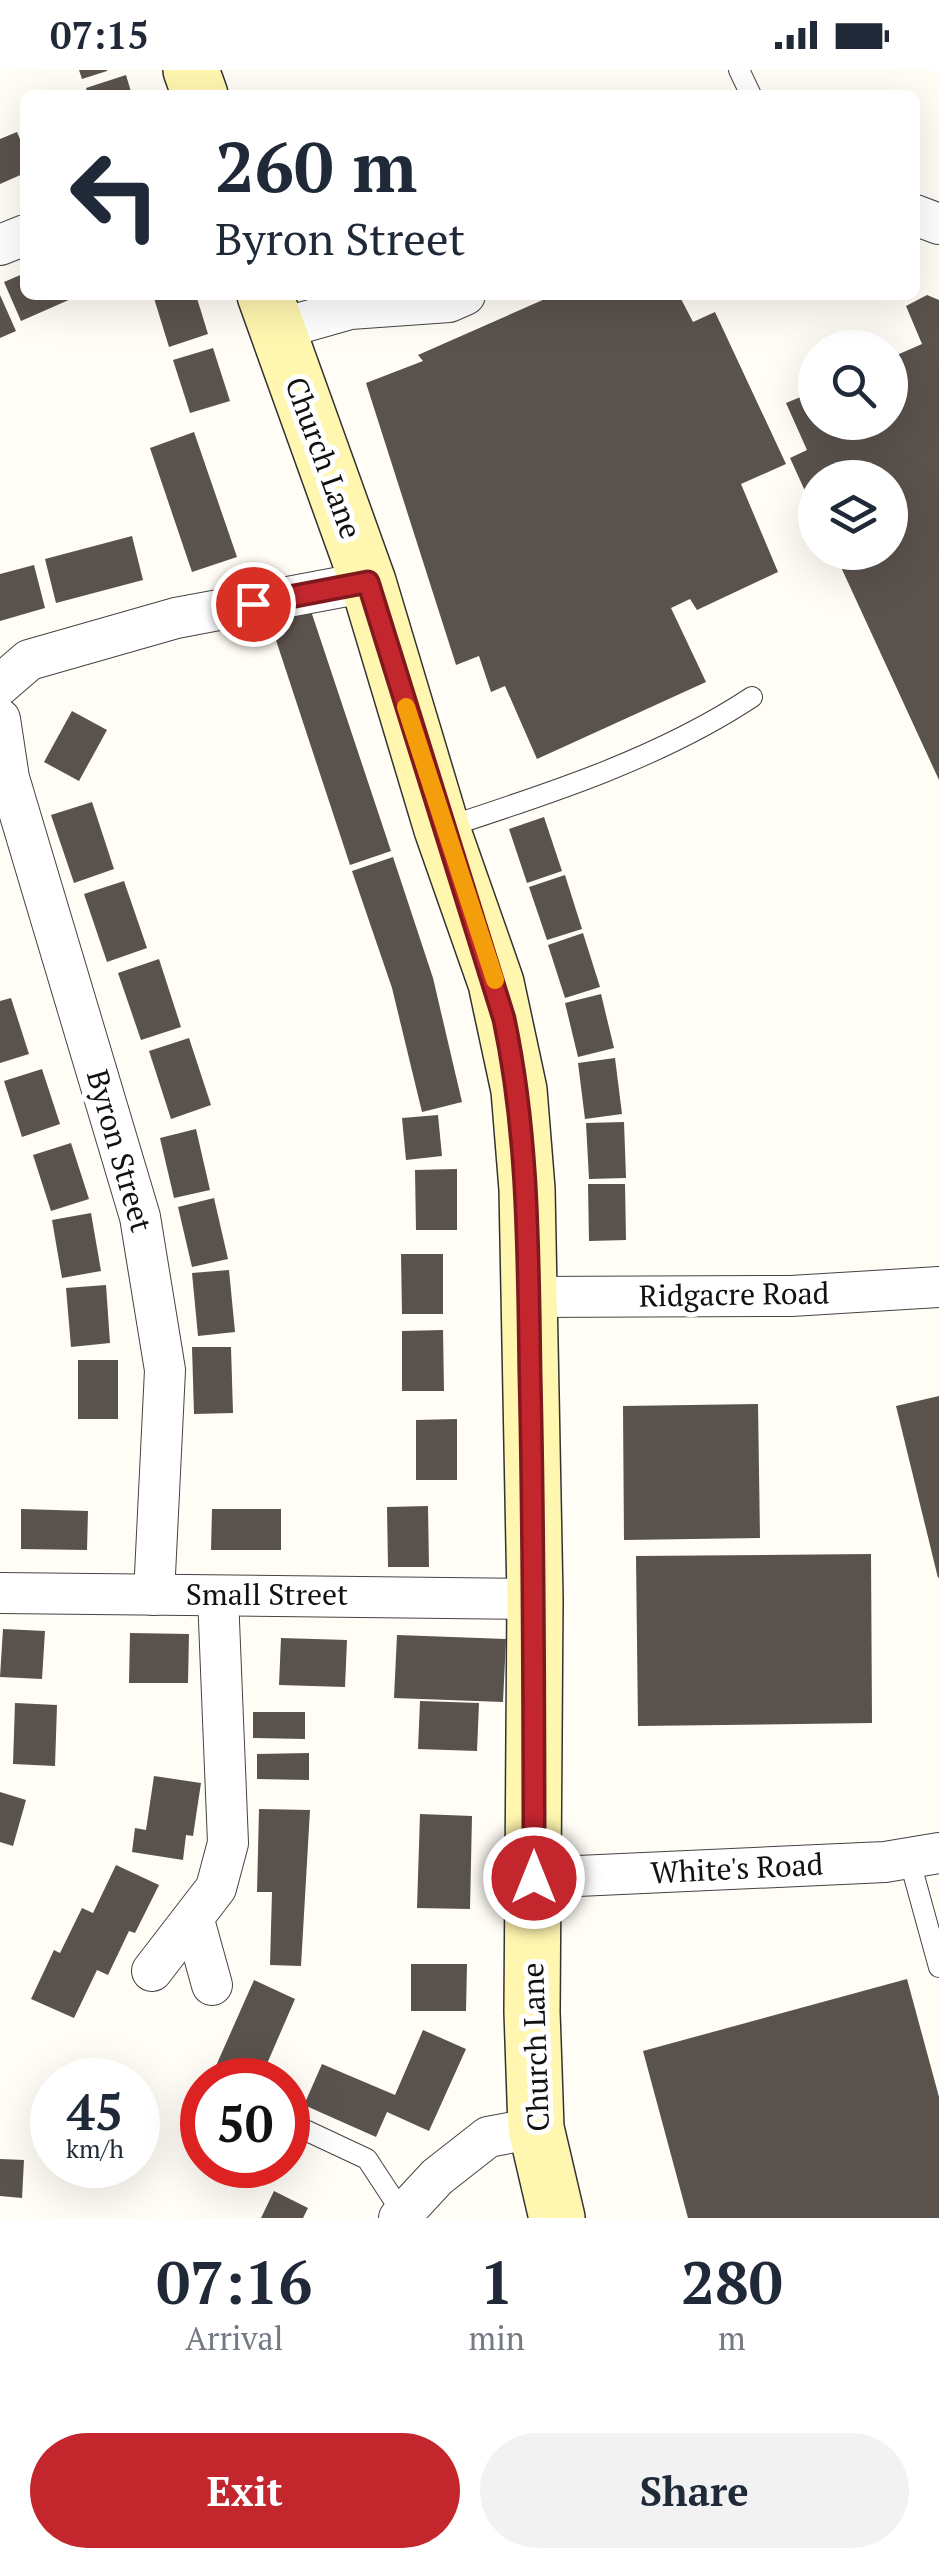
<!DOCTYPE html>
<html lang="en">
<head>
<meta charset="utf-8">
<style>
  :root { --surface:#fff; --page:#f2f2f3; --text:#1f2937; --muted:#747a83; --accent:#c4262e }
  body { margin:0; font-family:"PT Serif",serif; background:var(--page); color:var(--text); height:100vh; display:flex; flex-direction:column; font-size:38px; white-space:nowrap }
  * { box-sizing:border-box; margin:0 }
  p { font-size:32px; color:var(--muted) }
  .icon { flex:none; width:55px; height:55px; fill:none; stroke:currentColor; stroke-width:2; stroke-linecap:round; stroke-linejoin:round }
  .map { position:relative; height:2148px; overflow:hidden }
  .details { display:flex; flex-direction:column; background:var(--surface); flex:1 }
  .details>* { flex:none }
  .banner { position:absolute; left:20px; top:20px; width:900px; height:210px; border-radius:15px; box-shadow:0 10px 40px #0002; background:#fff; color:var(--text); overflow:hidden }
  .buttons { position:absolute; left:798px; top:260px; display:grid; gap:20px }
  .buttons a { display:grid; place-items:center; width:110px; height:110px; border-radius:50%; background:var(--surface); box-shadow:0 10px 40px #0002; font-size:50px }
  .speed { position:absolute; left:30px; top:1988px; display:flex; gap:20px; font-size:50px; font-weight:700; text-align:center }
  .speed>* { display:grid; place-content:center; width:130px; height:130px; border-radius:50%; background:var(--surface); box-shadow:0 10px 40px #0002; line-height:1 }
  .speed small { font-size:25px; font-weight:400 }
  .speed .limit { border:15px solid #d22; background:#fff; color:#111 }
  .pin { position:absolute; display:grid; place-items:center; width:85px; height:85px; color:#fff; margin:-42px; border:5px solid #fff; border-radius:50%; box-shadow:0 2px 10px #0007 }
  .me { position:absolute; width:110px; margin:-55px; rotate:0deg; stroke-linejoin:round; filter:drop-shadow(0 0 8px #0008) }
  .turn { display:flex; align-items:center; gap:35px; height:210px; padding:0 30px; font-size:45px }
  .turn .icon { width:130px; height:130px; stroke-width:2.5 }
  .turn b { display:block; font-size:70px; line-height:85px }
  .eta { display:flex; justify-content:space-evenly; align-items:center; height:170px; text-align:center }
  .eta b { font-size:60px; font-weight:600; line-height:70px }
  .primary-button { display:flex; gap:20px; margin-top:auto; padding:20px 30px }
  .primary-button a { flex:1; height:115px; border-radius:60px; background:var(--accent); color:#fff; font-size:40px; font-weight:600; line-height:115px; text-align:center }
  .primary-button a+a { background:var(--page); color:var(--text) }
  .status { display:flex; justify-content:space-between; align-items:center; height:70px; padding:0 50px; background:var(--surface); direction:ltr }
  .status svg { height:28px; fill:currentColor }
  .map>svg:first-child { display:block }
  .building { fill:#5a524d }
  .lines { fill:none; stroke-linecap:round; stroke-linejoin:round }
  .service-casing { stroke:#444; stroke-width:22 }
  .minor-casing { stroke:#444; stroke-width:42 }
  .secondary-casing { stroke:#333; stroke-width:58 }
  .service { stroke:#fff; stroke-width:20 }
  .minor { stroke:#fff; stroke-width:40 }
  .secondary { stroke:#fff6b0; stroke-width:55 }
  .route-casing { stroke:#7f191e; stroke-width:25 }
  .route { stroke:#c4262e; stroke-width:18 }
  .slow { stroke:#f59e0b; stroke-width:18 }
  .labels { text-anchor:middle; stroke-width:10; stroke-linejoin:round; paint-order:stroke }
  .street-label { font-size:30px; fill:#111; stroke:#fff }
</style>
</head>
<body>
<div class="status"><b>07:15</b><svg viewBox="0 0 49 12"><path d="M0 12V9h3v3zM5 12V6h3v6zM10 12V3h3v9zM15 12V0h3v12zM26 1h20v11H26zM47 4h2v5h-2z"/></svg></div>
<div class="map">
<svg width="939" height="2148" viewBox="0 0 939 2148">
  <rect width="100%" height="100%" fill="#fffdf5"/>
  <g class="building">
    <polygon points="79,0 107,0 107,1 82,9"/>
    <polygon points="126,5 132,25 88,25 86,18"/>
    <polygon points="17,62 25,81 25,103 0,114 0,69"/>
    <polygon points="25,203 25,225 71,229 21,251 4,212"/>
    <polygon points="0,225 16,261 0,268"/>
    <polygon points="153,225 196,225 208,264 169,277"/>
    <polygon points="554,225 679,225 693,252 715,242 786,394 741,414 778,502 697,540 690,529 671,538 706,612 537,689 505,616 491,622 479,586 456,595 366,313 423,291 418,285"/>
    <polygon points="927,225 939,230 939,710 834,482 890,482 890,408 815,408 815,443 790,388 807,380 786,333 815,321 815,352 890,352 890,288 922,274 906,236"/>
    <polygon points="213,278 230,331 190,343 173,290"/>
    <polygon points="194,362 237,487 192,502 150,378"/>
    <polygon points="132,466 143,510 56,533 45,489"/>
    <polygon points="34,495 45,538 0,551 0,504"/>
    <polygon points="311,541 391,781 350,795 271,555"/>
    <polygon points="72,641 107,660 79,711 44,692"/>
    <polygon points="92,732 114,799 74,813 51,745"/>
    <polygon points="544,747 562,801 527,813 509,759"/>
    <polygon points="393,787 433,908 462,1032 422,1042 392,918 352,801"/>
    <polygon points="565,805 582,859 547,870 529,817"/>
    <polygon points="124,811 147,878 107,892 84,824"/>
    <polygon points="583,863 600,917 565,928 548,875"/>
    <polygon points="159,889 181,957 141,970 118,903"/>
    <polygon points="601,924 614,978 578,987 565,933"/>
    <polygon points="11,928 29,984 0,993 0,931"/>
    <polygon points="189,968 211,1035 171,1049 149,981"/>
    <polygon points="615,988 622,1044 585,1049 578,993"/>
    <polygon points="42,999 60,1054 22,1067 4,1011"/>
    <polygon points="438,1045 442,1086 406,1090 402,1048"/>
    <polygon points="624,1052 626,1108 589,1109 586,1053"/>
    <polygon points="196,1059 210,1120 174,1128 160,1068"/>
    <polygon points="71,1073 89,1129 51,1141 33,1085"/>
    <polygon points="457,1099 457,1160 416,1160 415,1100"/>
    <polygon points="588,1114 625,1114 626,1170 589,1171"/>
    <polygon points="214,1128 228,1189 192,1197 178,1137"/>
    <polygon points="91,1143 101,1201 62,1208 52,1150"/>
    <polygon points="401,1184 443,1184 443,1244 402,1244"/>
    <polygon points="229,1200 235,1262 198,1266 192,1203"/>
    <polygon points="106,1215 110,1273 71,1277 66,1218"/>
    <polygon points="443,1260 444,1321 402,1321 402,1261"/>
    <polygon points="192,1277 231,1277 233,1343 194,1344"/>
    <rect x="78" y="1290" width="40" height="59"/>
    <polygon points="939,1326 939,1507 938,1508 896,1336"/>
    <polygon points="758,1334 760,1468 624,1470 623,1336"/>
    <polygon points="457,1349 457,1410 416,1410 416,1350"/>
    <polygon points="428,1436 429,1497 388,1497 387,1437"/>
    <polygon points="21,1439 88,1441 87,1480 21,1479"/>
    <polygon points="212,1439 281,1439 281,1480 211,1480"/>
    <polygon points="871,1484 872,1653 638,1656 636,1486"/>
    <polygon points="3,1559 45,1561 42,1609 0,1607"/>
    <polygon points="130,1563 189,1564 188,1613 129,1613"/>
    <polygon points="397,1565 506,1569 503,1632 394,1628"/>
    <polygon points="281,1568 347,1570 345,1617 279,1615"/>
    <polygon points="420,1631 479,1633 477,1681 418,1679"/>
    <polygon points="15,1633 57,1635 55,1696 13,1694"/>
    <polygon points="253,1642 305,1642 305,1669 253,1668"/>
    <polygon points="309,1683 309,1710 257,1709 257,1684"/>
    <polygon points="154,1706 201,1713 193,1766 186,1765 183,1790 132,1782 135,1758 146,1760"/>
    <polygon points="0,1722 26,1730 13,1776 0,1772"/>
    <polygon points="259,1739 310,1740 301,1896 270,1895 272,1822 257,1822"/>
    <polygon points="420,1744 472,1746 470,1839 417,1838"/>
    <polygon points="116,1795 159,1815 135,1863 129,1861 108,1905 97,1900 74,1948 31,1929 54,1880 60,1883 82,1838 93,1843"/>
    <polygon points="411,1894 467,1894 466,1941 411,1941"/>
    <polygon points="907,1909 939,2027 939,2148 688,2148 643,1981"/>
    <polygon points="254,1910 295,1929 260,2010 244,2010 215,1998"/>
    <polygon points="423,1960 466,1979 429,2061 387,2042 376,2067 304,2035 322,1994 395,2025"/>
    <polygon points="0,2089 24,2090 22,2128 0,2126"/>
    <polygon points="274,2121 308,2138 303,2148 261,2148"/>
  </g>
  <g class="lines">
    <defs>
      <g id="service">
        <polyline points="739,0 751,25"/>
        <path d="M444 758C548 724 660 688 752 627"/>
        <polyline points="909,1788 939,1897"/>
        <polyline points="288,2052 367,2089 403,2144"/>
      </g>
      <g id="minor">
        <polyline points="915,145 939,154"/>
        <polyline points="0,175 25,165"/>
        <polyline points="276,260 350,239 449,232 465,225"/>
        <polyline points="0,615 29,590 176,548 368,512"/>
        <polyline points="0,649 9,708 140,1147 165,1300 154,1525"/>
        <polyline points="529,1227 791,1226 939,1217"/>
        <polyline points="0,1523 535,1529"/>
        <polyline points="534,1808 885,1792 939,1783"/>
        <polyline points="194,1850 212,1915"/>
        <polyline points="152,1901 216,1818 228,1773 218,1526"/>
        <polyline points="399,2148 437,2107 488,2067 536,2058"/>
      </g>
      <g id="secondary">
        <polyline points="191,0 200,25"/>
        <polyline points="265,225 368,512 442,759 496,913 519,1020 527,1119 535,1529 532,1942 536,2058 557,2148"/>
      </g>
    </defs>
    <use href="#service" class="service-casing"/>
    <use href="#minor" class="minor-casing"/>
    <use href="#secondary" class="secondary-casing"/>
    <use href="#service" class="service"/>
    <use href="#minor" class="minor"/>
    <use href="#secondary" class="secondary"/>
  </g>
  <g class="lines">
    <defs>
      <path id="route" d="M253 534 368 512 504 949C529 1067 528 1185 530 1305 534 1473 534 1640 534 1808"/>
    </defs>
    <use href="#route" class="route-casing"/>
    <use href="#route" class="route"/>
    <polyline class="slow" points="406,637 495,910"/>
  </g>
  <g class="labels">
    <g class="street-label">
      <text transform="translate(323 388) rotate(70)" y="10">Church Lane</text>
      <text transform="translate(119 1081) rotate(74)" y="10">Byron Street</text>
      <text transform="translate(734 1225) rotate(-1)" y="10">Ridgacre Road</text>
      <text x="267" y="1535">Small Street</text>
      <text transform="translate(737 1799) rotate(-3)" y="10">White's Road</text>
      <text transform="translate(536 1977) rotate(-92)" y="10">Church Lane</text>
    </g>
  </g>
</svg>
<div class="buttons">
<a><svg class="icon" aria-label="search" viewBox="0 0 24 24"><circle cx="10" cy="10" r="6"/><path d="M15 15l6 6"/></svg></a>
<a><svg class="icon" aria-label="layers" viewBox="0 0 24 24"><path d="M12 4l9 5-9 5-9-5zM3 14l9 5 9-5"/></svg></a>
</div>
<div class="speed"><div>45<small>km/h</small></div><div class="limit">50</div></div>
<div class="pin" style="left:253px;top:534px;background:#d93025"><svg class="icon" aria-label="arrive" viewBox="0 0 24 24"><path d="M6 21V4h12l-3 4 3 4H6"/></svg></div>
<svg class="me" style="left:534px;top:1808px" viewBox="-20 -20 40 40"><circle r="17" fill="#c4262e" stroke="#fff" stroke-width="3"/><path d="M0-11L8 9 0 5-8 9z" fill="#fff"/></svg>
<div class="banner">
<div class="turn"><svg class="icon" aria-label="left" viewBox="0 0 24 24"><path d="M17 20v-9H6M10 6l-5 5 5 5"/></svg><div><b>260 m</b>Byron Street</div></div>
</div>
</div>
<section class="details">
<div class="eta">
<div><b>07:16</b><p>Arrival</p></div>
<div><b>1</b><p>min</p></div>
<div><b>280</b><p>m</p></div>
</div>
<div class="primary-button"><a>Exit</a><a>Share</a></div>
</section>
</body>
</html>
